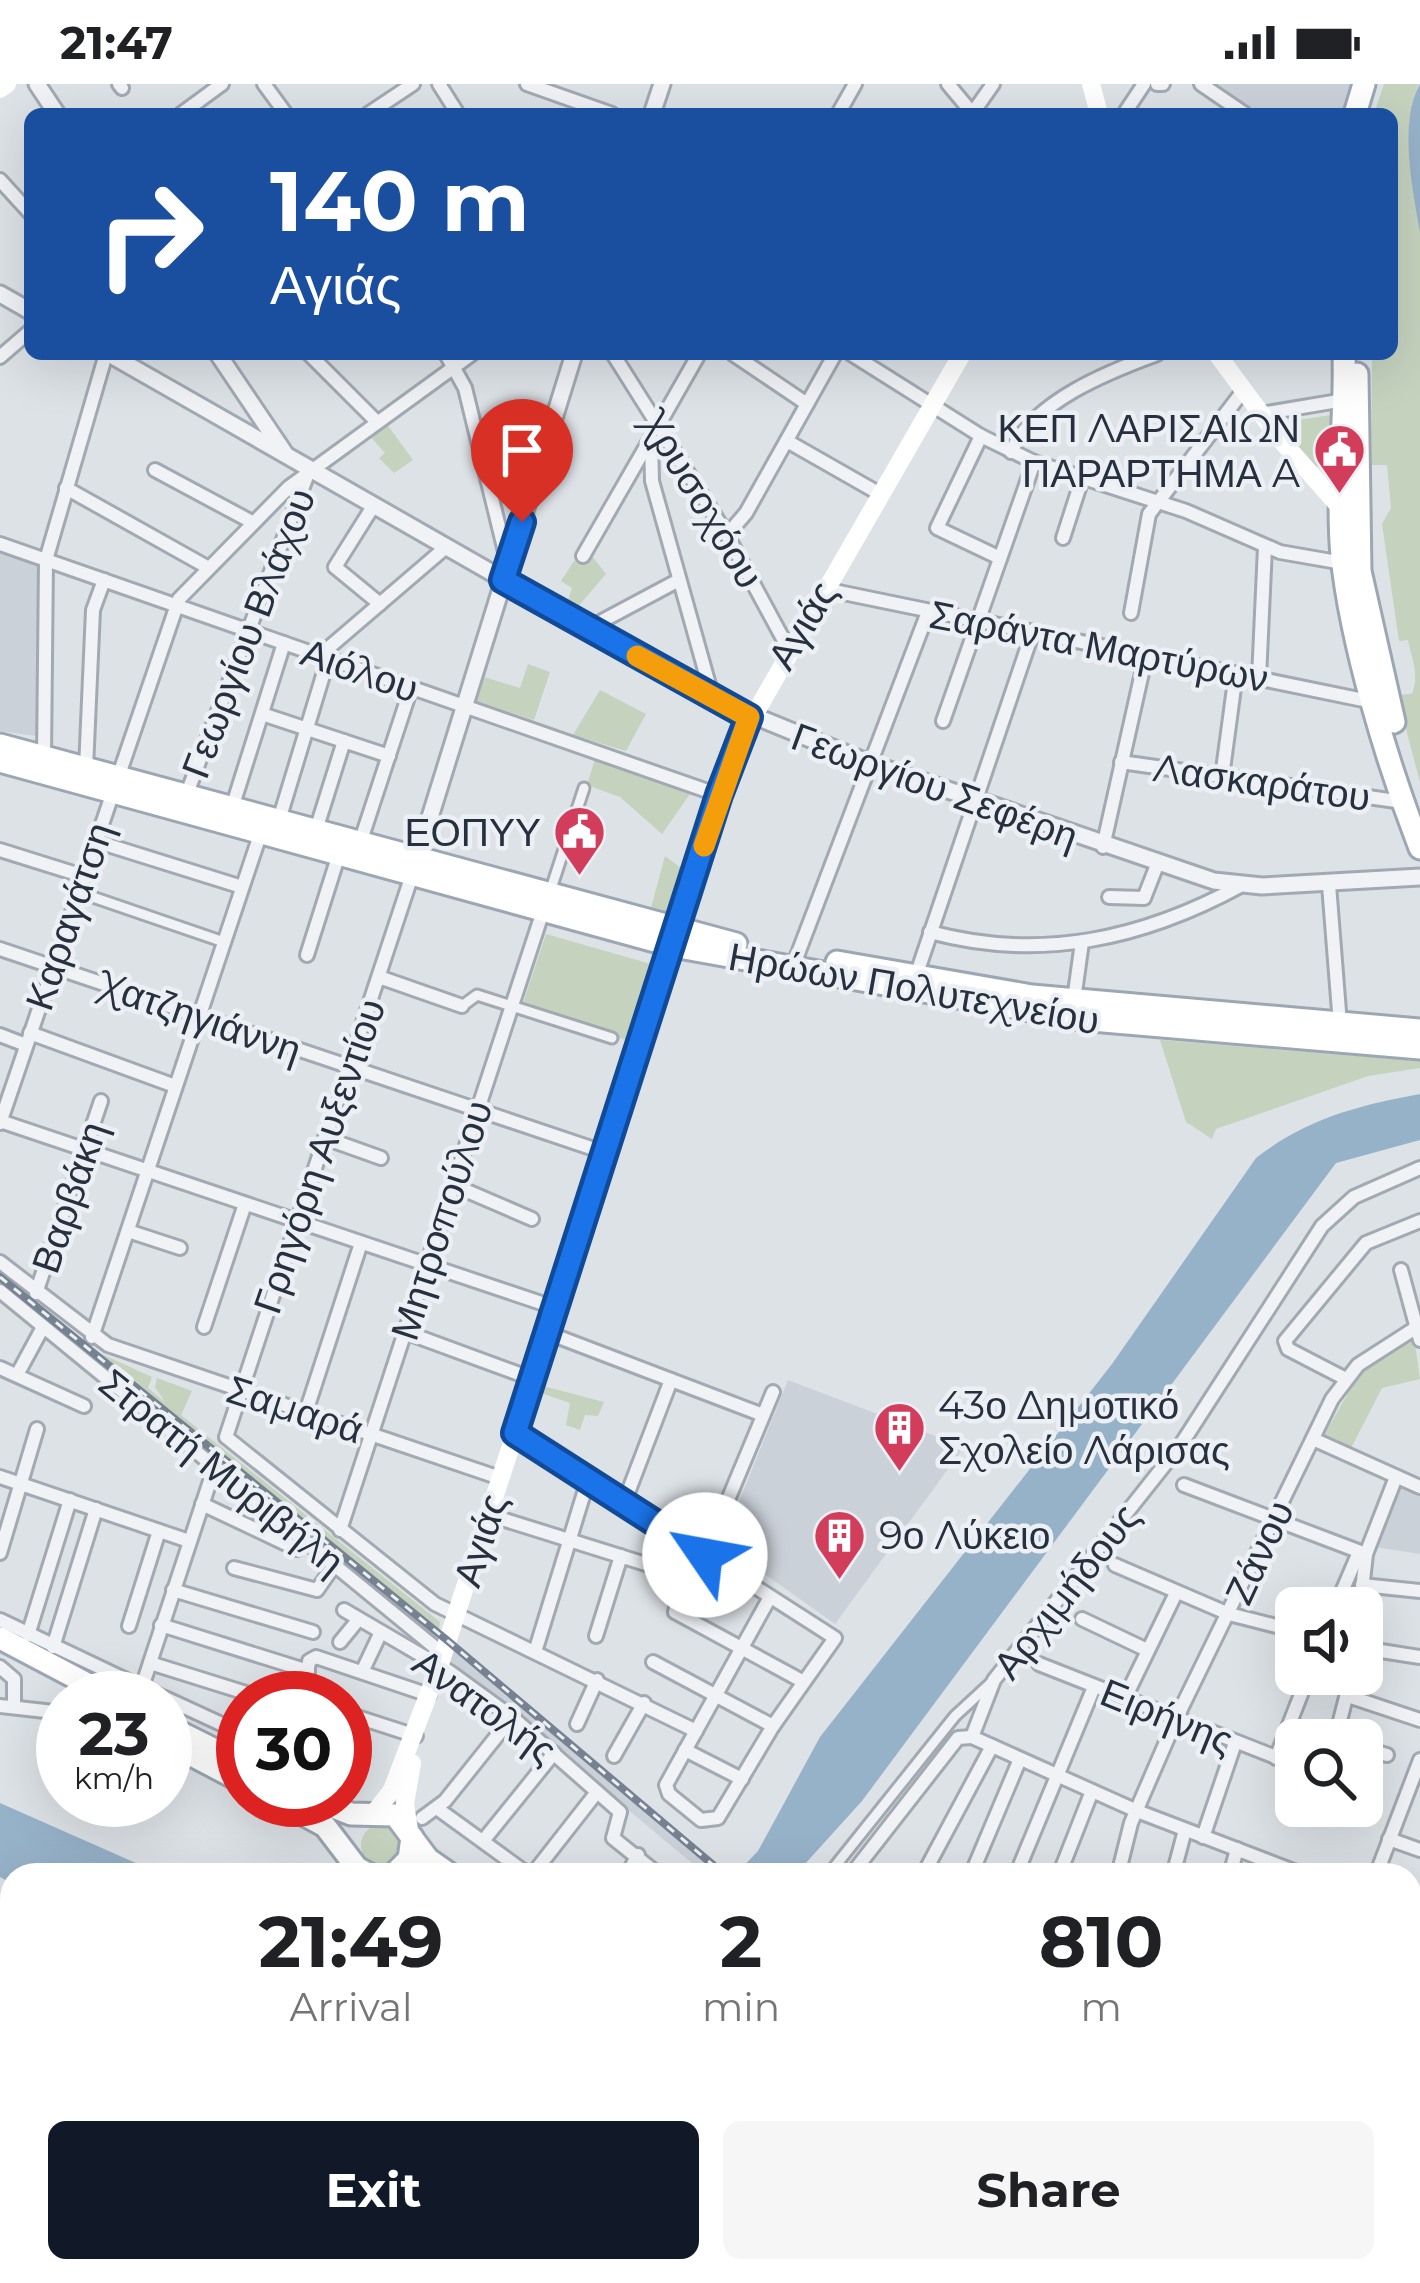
<!DOCTYPE html>
<html lang="en">
<head>
<meta charset="utf-8">
<style>
  :root { --surface:#fff; --page:#f6f6f6; --text:#202124; --muted:#757577; --accent:#111827 }
  body { margin:0; font-family:Montserrat,sans-serif; background:var(--page); color:var(--text); height:100vh; display:flex; flex-direction:column; font-size:45px; white-space:nowrap }
  * { box-sizing:border-box; margin:0 }
  p { font-size:39px; color:var(--muted) }
  .icon { flex:none; width:66px; height:66px; fill:none; stroke:currentColor; stroke-width:2; stroke-linecap:round; stroke-linejoin:round }
  .map { position:relative; flex:1; overflow:hidden }
  .details { position:absolute; left:0px; top:1779px; width:1422px; height:420px; display:flex; flex-direction:column; background:var(--surface); border-radius:36px 36px 0 0; box-shadow:0 12px 48px #0002 }
  .details>* { flex:none }
  .guide { position:absolute; left:24px; top:24px; width:1374px; height:252px; border-radius:18px; box-shadow:0 12px 48px #0002; background:#1a4fa0; color:#fff; overflow:hidden }
  .controls { position:absolute; left:1275px; top:1503px; display:grid; gap:24px }
  .controls a { display:grid; place-items:center; width:108px; height:108px; border-radius:18px; background:var(--surface); box-shadow:0 12px 48px #0002; font-size:60px }
  .speed { position:absolute; left:36px; top:1587px; display:flex; gap:24px; font-size:60px; font-weight:700; text-align:center }
  .speed>* { display:grid; place-content:center; width:156px; height:156px; border-radius:50%; background:var(--surface); box-shadow:0 12px 48px #0002; line-height:1 }
  .speed small { font-size:30px; font-weight:400 }
  .speed .limit { border:18px solid #d22; background:#fff; color:#111 }
  .pin { position:absolute; display:grid; place-items:center; width:102px; height:102px; color:#fff; margin:-123px -51px; border-radius:50% 50% 50% 0; rotate:-45deg; box-shadow:0 0 12px #0007 }
  .pin .icon { rotate:45deg }
  .me { position:absolute; width:132px; margin:-66px; rotate:303deg; stroke-linejoin:round; filter:drop-shadow(0 0 9px #0008) }
  .turn { display:flex; align-items:center; gap:42px; height:252px; padding:0 48px; font-size:54px }
  .turn .icon { width:156px; height:156px; stroke-width:2.5 }
  .turn b { display:block; font-size:84px; line-height:102px }
  .eta { display:flex; justify-content:space-evenly; align-items:center; height:204px; text-align:center }
  .eta b { font-size:72px; font-weight:700; line-height:84px }
  .primary-button { display:flex; gap:24px; margin-top:auto; padding:24px 48px }
  .primary-button a { flex:1; height:138px; border-radius:18px; background:var(--accent); color:#fff; font-size:48px; font-weight:700; line-height:138px; text-align:center }
  .primary-button a+a { background:var(--page); color:var(--text) }
  .status { display:flex; justify-content:space-between; align-items:center; height:84px; padding:0 60px; background:var(--surface); direction:ltr }
  .status svg { height:33px; fill:currentColor }
  .map>svg:first-child { display:block }
  .built { fill:#cbd1d9 }
  .green { fill:#c4d2be }
  .water { fill:#96b2c9 }
  .lines { fill:none; stroke-linecap:round; stroke-linejoin:round }
  .pedestrian-casing { stroke:#a2a9b1; stroke-width:15 }
  .minor-casing { stroke:#a2a9b1; stroke-width:18 }
  .tertiary-casing { stroke:#a2a9b1; stroke-width:21 }
  .primary-casing { stroke:#9ca7b3; stroke-width:27 }
  .pedestrian { stroke:#f0f2f6; stroke-width:9 }
  .minor { stroke:#f0f2f6; stroke-width:12 }
  .tertiary { stroke:#f0f2f6; stroke-width:15 }
  .secondary { stroke:#fff; stroke-width:18 }
  .primary { stroke:#fff; stroke-width:21 }
  .rail-casing { stroke:#768291; stroke-width:8 }
  .rail { stroke:#ecf0f5; stroke-width:3; stroke-dasharray:9; stroke-linecap:butt }
  .route-casing { stroke:#114b97; stroke-width:30 }
  .route { stroke:#1a73e8; stroke-width:21 }
  .slow { stroke:#f59e0b; stroke-width:21 }
  .labels { text-anchor:middle; stroke-width:9; stroke-linejoin:round; paint-order:stroke }
  .poi-label { font-size:39px; fill:#26303e; stroke:#ecf0f5; text-anchor:end }
  .street-label { font-size:39px; fill:#26303e; stroke:#ecf0f5 }
</style>
</head>
<body>
<div class="status"><b>21:47</b><svg viewBox="0 0 49 12"><path d="M0 12V9h3v3zM5 12V6h3v6zM10 12V3h3v9zM15 12V0h3v12zM26 1h20v11H26zM47 4h2v5h-2z"/></svg></div>
<div class="map">
<svg width="1420" height="2199" viewBox="0 0 1420 2199">
  <rect width="100%" height="100%" fill="#dde2e7"/>
  <g class="built">
    <polygon points="1209,0 1350,0 1341,30 1254,30"/>
    <polygon points="0,469 39,482 36,652 0,647"/>
    <polygon points="0,1190 439,1547 431,1563 0,1211"/>
    <polygon points="788,1296 964,1363 835,1540 722,1460"/>
    <polygon points="1401,1399 1420,1407 1420,1470 1375,1463"/>
    <polygon points="453,1558 569,1654 731,1791 706,1791 447,1574"/>
  </g>
  <g class="green">
    <path d="M1384 0H1419C1400 44 1413 104 1420 149V698L1397 611 1412 610C1420 589 1411 573 1408 556L1399 557 1382 440 1391 424 1387 381H1371L1372 270H1392V30H1374Z"/>
    <polygon points="1331,331 1327,362 1316,386 1280,339"/>
    <polygon points="386,339 413,376 394,389 379,374 385,369 369,351"/>
    <polygon points="592,472 606,490 575,526 567,520 572,504 561,497 574,477"/>
    <polygon points="528,580 550,588 534,636 476,617 484,593 520,604"/>
    <polygon points="600,606 646,630 626,667 573,651"/>
    <polygon points="595,675 692,707 662,750 620,713 587,701"/>
    <polygon points="665,772 686,788 674,830 651,824"/>
    <polygon points="546,850 651,880 626,956 522,922"/>
    <polygon points="1160,956 1420,977 1420,984 1368,992 1216,1045 1212,1055 1186,1038"/>
    <polygon points="1414,1253 1420,1295 1382,1304 1349,1368 1322,1355 1361,1286"/>
    <polygon points="95,1267 152,1293 148,1304 165,1318 155,1303 157,1294 192,1307 181,1331 440,1538 439,1547"/>
    <polygon points="543,1302 604,1318 598,1332 585,1331 580,1346 566,1341 570,1319 541,1309"/>
    <circle cx="381" cy="1761" r="20"/>
    <polygon points="822,2187 956,2187 962,2191 959,2199 821,2199"/>
  </g>
  <g class="water">
    <path d="M1420 0V149C1413 107 1398 38 1420 0Z"/>
    <path d="M1420 1010V1056L1336 1079 862 1717 795 1791H735L758 1767 820 1653 1112 1280 1256 1074C1306 1035 1359 1021 1420 1010Z"/>
    <polygon points="0,1719 163,1791 12,1791 12,1800 0,1793"/>
  </g>
  <g class="lines">
    <defs>
      <g id="pedestrian">
        <polyline points="78,808 224,858"/>
        <polyline points="549,811 584,704"/>
        <polyline points="462,922 477,911 612,954"/>
        <polyline points="828,1791 955,1632 994,1596"/>
        <polyline points="1410,2087 1420,2003"/>
      </g>
      <g id="minor">
        <polyline points="119,0 122,4"/>
        <polyline points="264,0 286,30"/>
        <polyline points="439,0 458,30"/>
        <polyline points="527,0 612,30"/>
        <polyline points="948,0 973,30"/>
        <polyline points="1157,0 1163,0"/>
        <polyline points="1201,0 1245,30"/>
        <polyline points="181,30 222,0"/>
        <polyline points="368,30 413,0"/>
        <polyline points="838,30 855,0"/>
        <polyline points="972,30 993,0"/>
        <polyline points="1124,30 1144,0"/>
        <polyline points="0,96 30,129"/>
        <polyline points="309,270 377,338"/>
        <polyline points="446,270 465,304 508,480"/>
        <polyline points="613,270 727,451 788,564"/>
        <polyline points="733,270 807,320"/>
        <polyline points="851,270 981,352 1034,378 1186,427 1280,468 1343,479"/>
        <polyline points="0,273 30,247"/>
        <polyline points="1261,330 1344,316"/>
        <polyline points="658,342 699,270"/>
        <polyline points="981,352 937,444 1000,474"/>
        <polyline points="651,354 652,397 713,615"/>
        <polyline points="787,357 880,410"/>
        <path d="M1011 368C1034 317 1108 288 1157 270"/>
        <polyline points="155,386 252,438"/>
        <polyline points="66,404 207,483"/>
        <polyline points="372,424 335,483 380,520"/>
        <polyline points="727,451 746,429 835,270"/>
        <polyline points="1063,454 1082,395"/>
        <polyline points="0,460 719,711"/>
        <polyline points="583,472 648,359"/>
        <polyline points="824,505 1373,618"/>
        <polyline points="1131,529 1149,430 1243,307"/>
        <polyline points="589,544 679,496"/>
        <polyline points="319,572 445,464"/>
        <polyline points="1259,594 1265,463"/>
        <polyline points="262,630 389,672"/>
        <polyline points="943,637 1034,378"/>
        <polyline points="44,673 46,476 106,270"/>
        <polyline points="1121,678 1403,718"/>
        <polyline points="86,684 93,526 104,496"/>
        <polyline points="1222,693 1236,589"/>
        <polyline points="186,712 309,387"/>
        <polyline points="232,724 284,559"/>
        <polyline points="279,736 328,575"/>
        <polyline points="316,746 344,657"/>
        <polyline points="95,757 242,803"/>
        <polyline points="360,759 411,604"/>
        <polyline points="1103,763 1146,571"/>
        <polyline points="0,766 83,792"/>
        <polyline points="412,791 226,1353 435,1520 696,1647"/>
        <polyline points="1329,801 1340,940"/>
        <polyline points="1109,813 1144,814 1157,781"/>
        <path d="M930 848C1040 878 1143 855 1242 801"/>
        <polyline points="0,865 606,1069"/>
        <polyline points="307,871 339,770"/>
        <polyline points="797,872 928,528"/>
        <polyline points="916,892 1033,547"/>
        <polyline points="379,893 462,922"/>
        <polyline points="1074,916 1082,858"/>
        <polyline points="30,949 175,1002"/>
        <polyline points="0,951 26,961"/>
        <polyline points="0,1037 556,1224"/>
        <polyline points="0,1039 179,515 289,403 472,270"/>
        <polyline points="325,1054 381,1074"/>
        <polyline points="453,1101 532,1135"/>
        <polyline points="128,1147 180,1164"/>
        <polyline points="0,1178 108,1261 500,1394"/>
        <polyline points="1401,1186 1420,1256"/>
        <polyline points="0,1207 443,1570"/>
        <polyline points="36,1209 101,1017"/>
        <polyline points="204,1243 245,1120"/>
        <polyline points="405,1248 533,1295"/>
        <polyline points="548,1249 763,1331"/>
        <polyline points="92,1253 261,748"/>
        <polyline points="0,1284 84,1322"/>
        <polyline points="17,1291 43,1243"/>
        <polyline points="1344,1294 1288,1265 1285,1257 1366,1159 1420,1137"/>
        <polyline points="306,1328 361,1159"/>
        <path d="M515 1349C622 1417 728 1486 835 1554L773 1642 718 1734 701 1736 669 1710 666 1701 770 1513"/>
        <polyline points="1313,1355 1420,1403"/>
        <polyline points="0,1393 189,1457"/>
        <polyline points="1184,1401 1366,1470"/>
        <polyline points="624,1419 671,1296"/>
        <polyline points="202,1420 297,1465"/>
        <polyline points="489,1431 684,1492"/>
        <polyline points="340,1446 543,827"/>
        <polyline points="690,1462 675,1528 802,1597"/>
        <polyline points="0,1469 37,1345"/>
        <polyline points="705,1471 773,1308"/>
        <polyline points="1115,1481 1229,1530 1296,1547"/>
        <polyline points="234,1484 317,1506 335,1480"/>
        <polyline points="1362,1501 1420,1507"/>
        <polyline points="173,1506 313,1548"/>
        <polyline points="1335,1524 1359,1468"/>
        <polyline points="1360,1524 1366,1470 1396,1393"/>
        <polyline points="344,1526 450,1588 512,1633 620,1728 613,1754 659,1791"/>
        <polyline points="1082,1535 1147,1566"/>
        <polyline points="0,1536 164,1614"/>
        <polyline points="161,1541 308,1587"/>
        <polyline points="129,1542 159,1447"/>
        <polyline points="28,1551 70,1416"/>
        <polyline points="596,1552 621,1472"/>
        <polyline points="340,1558 358,1536"/>
        <polyline points="53,1563 96,1425"/>
        <polyline points="1362,1564 1420,1573"/>
        <polyline points="535,1568 588,1396"/>
        <polyline points="653,1578 773,1642"/>
        <polyline points="150,1579 262,1614"/>
        <polyline points="1039,1580 1296,1681"/>
        <polyline points="0,1583 14,1595 14,1623"/>
        <polyline points="362,1588 380,1550"/>
        <polyline points="142,1603 215,1382"/>
        <polyline points="1348,1612 1420,1636"/>
        <polyline points="165,1614 243,1650"/>
        <polyline points="304,1614 309,1577 316,1573 429,1611"/>
        <polyline points="1125,1614 1176,1509"/>
        <polyline points="0,1622 63,1629"/>
        <polyline points="345,1629 416,1652"/>
        <polyline points="577,1640 597,1596"/>
        <polyline points="1287,1646 1332,1656"/>
        <polyline points="1335,1656 1352,1590"/>
        <polyline points="1362,1664 1387,1671"/>
        <polyline points="685,1666 742,1695"/>
        <polyline points="614,1672 644,1619"/>
        <polyline points="1276,1674 1309,1590"/>
        <polyline points="101,1721 103,1716"/>
        <polyline points="438,1725 529,1791"/>
        <polyline points="422,1734 445,1717 512,1633"/>
        <polyline points="1203,1753 1235,1659"/>
        <polyline points="1389,1755 1420,1766"/>
        <polyline points="483,1757 554,1669"/>
        <polyline points="447,1787 481,1791"/>
        <polyline points="532,1791 597,1708"/>
        <polyline points="627,1791 638,1771"/>
        <polyline points="851,1791 958,1654 972,1653"/>
        <polyline points="923,1791 992,1662"/>
        <polyline points="971,1791 1020,1675"/>
        <polyline points="1016,1791 1094,1603"/>
        <polyline points="1059,1791 1092,1707"/>
        <polyline points="1118,1791 1131,1739 1176,1635 1332,1315 1358,1281 1420,1241"/>
        <polyline points="1173,1791 1185,1746"/>
        <polyline points="1230,1791 1237,1765"/>
        <polyline points="1304,1791 1137,1727 972,1653 994,1596 1182,1359 1322,1142 1354,1113 1420,1084"/>
        <polyline points="1376,1791 1420,1676"/>
        <polyline points="1410,1830 1420,1834"/>
        <polyline points="1410,1874 1420,1878"/>
        <polyline points="1410,1976 1420,1977"/>
        <polyline points="1410,2117 1420,2118"/>
        <polyline points="604,2187 638,2199"/>
        <polyline points="985,2187 1003,2199"/>
        <polyline points="1077,2187 1098,2199"/>
        <polyline points="1245,2187 1258,2199"/>
        <polyline points="227,2199 230,2187"/>
        <polyline points="245,2199 249,2187"/>
        <polyline points="725,2199 731,2187"/>
        <polyline points="1304,2199 1305,2187"/>
      </g>
      <g id="tertiary">
        <polyline points="37,0 57,30"/>
        <polyline points="652,30 662,0"/>
        <polyline points="0,210 30,227"/>
        <polyline points="109,270 713,615 869,679 1214,797 1262,802 1420,793"/>
        <polyline points="218,270 284,368"/>
        <polyline points="417,775 574,270"/>
      </g>
      <g id="primary">
        <polyline points="1355,30 1364,0"/>
        <path d="M1344 270C1346 337 1336 405 1342 472 1351 560 1388 681 1420 764"/>
        <polyline points="1357,290 1360,487 1394,638"/>
        <polyline points="0,661 736,860"/>
        <polyline points="0,677 673,862 1080,935 1420,964"/>
        <polyline points="837,878 1032,912 1420,946"/>
        <polyline points="0,1554 114,1614"/>
        <polyline points="165,1641 243,1680"/>
        <polyline points="165,1657 243,1698"/>
        <polyline points="277,1716 325,1742 357,1784 370,1791"/>
        <polyline points="316,1716 351,1730 395,1731 428,1775 451,1791"/>
        <polyline points="393,1791 409,1775 412,1753"/>
        <polyline points="1030,2187 1049,2199"/>
      </g>
    </defs>
    <use href="#pedestrian" class="pedestrian-casing"/>
    <use href="#minor" class="minor-casing"/>
    <use href="#tertiary" class="tertiary-casing"/>
    <use href="#primary" class="primary-casing"/>
    <use href="#pedestrian" class="pedestrian"/>
    <use href="#minor" class="minor"/>
    <use href="#tertiary" class="tertiary"/>
    <g class="secondary">
      <polyline points="1091,0 1099,30"/>
      <polyline points="0,5 7,0"/>
      <polyline points="1217,270 1279,354 1346,430"/>
      <polyline points="375,1728 392,1706 440,1580 742,652 962,270"/>
      <polyline points="409,1746 405,1720 412,1679"/>
    </g>
    <use href="#primary" class="primary"/>
    <defs>
      <g id="rail">
        <polyline points="0,1193 448,1557 725,1791"/>
        <polyline points="1206,2187 1220,2199"/>
      </g>
    </defs>
    <use href="#rail" class="rail-casing"/>
    <use href="#rail" class="rail"/>
  </g>
  <g class="lines">
    <defs>
      <polyline id="route" points="522,438 503,496 749,633 719,711 515,1349 705,1471"/>
    </defs>
    <use href="#route" class="route-casing"/>
    <use href="#route" class="route"/>
    <polyline class="slow" points="637,572 749,633 704,762"/>
  </g>
  <defs>
    <symbol id="civic-pin" viewBox="-11 -11 22 30"><path d="M0 17L-7.5 6A9.5 9.5 0 1 1 7.5 6Z" fill="#d23d5c" stroke="#ecf0f5"/><path d="M-.6-6.5H3V-4.5H.6V-3L4-1V1h2V6H-6V1h2V-1L-.6-3ZM-1.2 2.5V6h2.4V2.5Z" fill="#fff"/></symbol>
    <symbol id="building-pin" viewBox="-11 -11 22 30"><path d="M0 17L-7.5 6A9.5 9.5 0 1 1 7.5 6Z" fill="#d23d5c" stroke="#ecf0f5"/><path d="M-4-6H4V6H1V3H-1V6H-4ZM-2.5-4.3h1.7v1.8h-1.7ZM.8-4.3h1.7v1.8H.8ZM-2.5-1h1.7V.8h-1.7ZM.8-1h1.7V.8H.8Z" fill="#fff"/></symbol>
  </defs>
  <g fill-rule="evenodd">
    <use href="#civic-pin" x="1310" y="336" width="59" height="81"/>
    <use href="#civic-pin" x="550" y="718" width="59" height="81"/>
    <use href="#building-pin" x="870" y="1314" width="59" height="81"/>
    <use href="#building-pin" x="810" y="1422" width="59" height="81"/>
  </g>
  <g class="labels">
    <g class="poi-label">
      <text x="1300" y="358">ΚΕΠ ΛΑΡΙΣΑΙΩΝ<tspan x="1300" dy="45">ΠΑΡΑΡΤΗΜΑ A</tspan></text>
      <text x="541" y="762">ΕΟΠΥΥ</text>
      <text x="938" y="1335" text-anchor="start">43ο Δημοτικό<tspan x="938" dy="45">Σχολείο Λάρισας</tspan></text>
      <text x="879" y="1465" text-anchor="start">9ο Λύκειο</text>
    </g>
    <g class="street-label">
      <text transform="translate(703 416) rotate(59)" y="14">Χρυσοχόου</text>
      <text transform="translate(802 541) rotate(-59)" y="14">Αγιάς</text>
      <text transform="translate(248 549) rotate(-69)" y="14">Γεωργίου Βλάχου</text>
      <text transform="translate(1099 562) rotate(11)" y="14">Σαράντα Μαρτύρων</text>
      <text transform="translate(360 586) rotate(19)" y="14">Αιόλου</text>
      <text transform="translate(1262 698) rotate(8)" y="14">Λασκαράτου</text>
      <text transform="translate(935 702) rotate(20)" y="14">Γεωργίου Σεφέρη</text>
      <text transform="translate(69 832) rotate(-71)" y="14">Καραγάτση</text>
      <text transform="translate(914 904) rotate(10)" y="14">Ηρώων Πολυτεχνείου</text>
      <text transform="translate(201 933) rotate(19)" y="14">Χατζηγιάννη</text>
      <text transform="translate(319 1072) rotate(-71)" y="14">Γρηγόρη Αυξεντίου</text>
      <text transform="translate(69 1113) rotate(-71)" y="14">Βαρβάκη</text>
      <text transform="translate(441 1136) rotate(-72)" y="14">Μητροπούλου</text>
      <text transform="translate(295 1325) rotate(18)" y="14">Σαμαρά</text>
      <text transform="translate(222 1388) rotate(39)" y="14">Στρατή Μυριβήλη</text>
      <text transform="translate(480 1456) rotate(-72)" y="14">Αγιάς</text>
      <text transform="translate(1259 1468) rotate(-65)" y="14">Ζάνου</text>
      <text transform="translate(1066 1507) rotate(-52)" y="14">Αρχιμήδους</text>
      <text transform="translate(485 1622) rotate(36)" y="14">Ανατολής</text>
      <text transform="translate(1167 1632) rotate(22)" y="14">Ειρήνης</text>
    </g>
  </g>
</svg>
<div class="controls">
<a><svg class="icon" aria-label="sound" viewBox="0 0 24 24"><path d="M4 9h4l5-4v14l-5-4H4zM17 9q2 3 0 6"/></svg></a>
<a><svg class="icon" aria-label="search" viewBox="0 0 24 24"><circle cx="10" cy="10" r="6"/><path d="M15 15l6 6"/></svg></a>
</div>
<div class="speed"><div>23<small>km/h</small></div><div class="limit">30</div></div>
<div class="pin" style="left:522px;top:438px;background:#d93025"><svg class="icon" aria-label="arrive" viewBox="0 0 24 24"><path d="M6 21V4h12l-3 4 3 4H6"/></svg></div>
<svg class="me" style="left:705px;top:1471px" viewBox="-20 -20 40 40"><circle r="19" fill="#fff"/><path d="M0-13L10 11 0 6-10 11z" fill="#1a73e8"/></svg>
<div class="guide">
<div class="turn"><svg class="icon" aria-label="right" viewBox="0 0 24 24"><path d="M7 20v-9h11M14 6l5 5-5 5"/></svg><div><b>140 m</b>Αγιάς</div></div>
</div>
<section class="details">
<div class="eta">
<div><b>21:49</b><p>Arrival</p></div>
<div><b>2</b><p>min</p></div>
<div><b>810</b><p>m</p></div>
</div>
<div class="primary-button"><a>Exit</a><a>Share</a></div>
</section>
</div>
</body>
</html>
